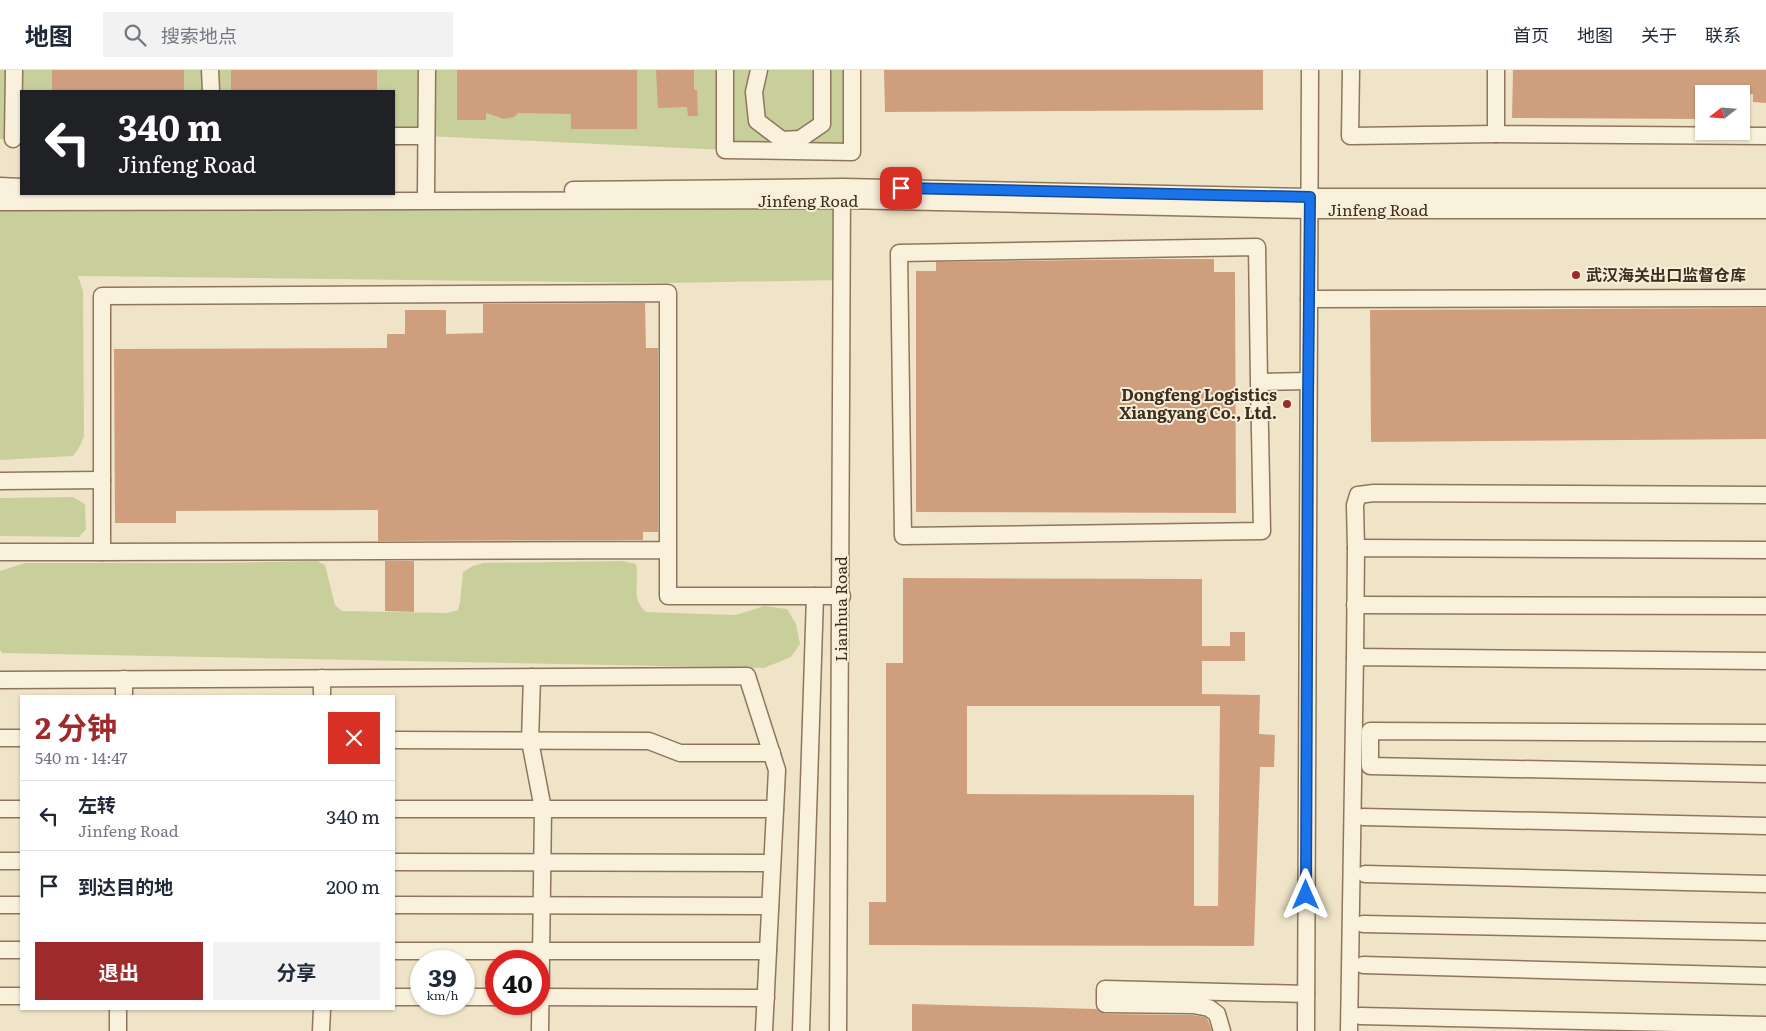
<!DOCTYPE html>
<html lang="zh">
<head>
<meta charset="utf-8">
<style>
  :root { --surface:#fff; --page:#f2f2f3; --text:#1f2937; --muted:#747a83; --line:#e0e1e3; --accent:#9e2a2b }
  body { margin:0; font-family:Literata,"Noto Sans SC",serif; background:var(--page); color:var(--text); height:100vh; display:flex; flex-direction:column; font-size:19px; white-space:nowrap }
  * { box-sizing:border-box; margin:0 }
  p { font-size:16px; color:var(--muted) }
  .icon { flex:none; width:28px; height:28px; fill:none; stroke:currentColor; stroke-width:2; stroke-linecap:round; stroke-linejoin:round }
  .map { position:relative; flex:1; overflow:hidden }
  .panel { position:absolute; left:20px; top:625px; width:375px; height:315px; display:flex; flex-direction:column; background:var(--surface); border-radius:0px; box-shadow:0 1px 4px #0004 }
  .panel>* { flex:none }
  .top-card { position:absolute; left:20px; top:20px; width:375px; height:105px; border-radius:0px; box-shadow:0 1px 4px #0004; background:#202124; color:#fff; overflow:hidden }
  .needle { width:32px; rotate:253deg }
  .fabs { position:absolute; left:1695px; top:15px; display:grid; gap:10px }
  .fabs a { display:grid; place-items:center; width:55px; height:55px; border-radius:0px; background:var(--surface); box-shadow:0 1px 4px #0004; font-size:25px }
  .speed { position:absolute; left:410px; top:880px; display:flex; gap:10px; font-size:25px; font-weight:700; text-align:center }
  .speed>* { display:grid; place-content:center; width:65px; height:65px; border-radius:50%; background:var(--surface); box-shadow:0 1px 4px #0004; line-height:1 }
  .speed small { font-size:12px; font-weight:400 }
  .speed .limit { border:8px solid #d22; background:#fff; color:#111 }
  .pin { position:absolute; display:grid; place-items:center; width:42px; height:42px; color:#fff; margin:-21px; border-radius:10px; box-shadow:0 2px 8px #0006 }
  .me { position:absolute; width:55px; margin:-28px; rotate:0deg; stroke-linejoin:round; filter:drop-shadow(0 0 4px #0008) }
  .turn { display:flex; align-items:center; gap:18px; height:105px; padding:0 15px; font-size:22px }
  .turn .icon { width:65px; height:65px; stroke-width:2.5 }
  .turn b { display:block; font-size:35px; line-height:42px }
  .round { display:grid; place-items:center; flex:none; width:52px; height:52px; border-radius:0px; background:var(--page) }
  .overview { display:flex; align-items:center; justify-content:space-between; height:85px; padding:0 15px }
  h1 { font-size:30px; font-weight:700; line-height:38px; color:var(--accent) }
  .cta { display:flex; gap:10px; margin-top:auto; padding:10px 15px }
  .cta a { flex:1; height:58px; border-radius:0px; background:var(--accent); color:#fff; font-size:20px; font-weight:700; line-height:58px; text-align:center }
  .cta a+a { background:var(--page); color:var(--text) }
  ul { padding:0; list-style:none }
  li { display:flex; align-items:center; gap:15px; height:70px; padding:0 15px; border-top:1px solid var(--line) }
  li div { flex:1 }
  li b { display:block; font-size:19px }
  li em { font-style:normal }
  header { display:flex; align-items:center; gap:30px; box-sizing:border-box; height:70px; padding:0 25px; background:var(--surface); border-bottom:1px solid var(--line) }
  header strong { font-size:24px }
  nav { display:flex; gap:28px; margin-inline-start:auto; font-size:18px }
  .search { width:350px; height:45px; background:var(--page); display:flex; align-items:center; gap:12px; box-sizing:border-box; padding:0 18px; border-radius:0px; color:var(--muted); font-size:19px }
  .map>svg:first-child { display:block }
  .green { fill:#c9cf9b }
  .building { fill:#cf9f7d; fill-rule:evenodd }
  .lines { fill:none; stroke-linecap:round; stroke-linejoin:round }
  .minor-casing { stroke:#8d765c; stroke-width:19 }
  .minor { stroke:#faf1dc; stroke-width:16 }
  .route-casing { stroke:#114b97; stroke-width:12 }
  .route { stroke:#1a73e8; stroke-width:9 }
  .poi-dot { fill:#9e2a2b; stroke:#f7eed8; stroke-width:2 }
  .labels { text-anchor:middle; stroke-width:4; stroke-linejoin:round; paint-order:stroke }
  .street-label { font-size:16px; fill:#3d2e20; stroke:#f7eed8 }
  .poi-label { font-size:16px; font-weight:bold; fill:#3d2e20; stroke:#f7eed8; text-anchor:start }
</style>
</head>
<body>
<header>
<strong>地图</strong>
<div class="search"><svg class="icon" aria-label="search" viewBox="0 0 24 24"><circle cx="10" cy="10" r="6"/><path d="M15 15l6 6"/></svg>搜索地点</div>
<nav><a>首页</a><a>地图</a><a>关于</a><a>联系</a></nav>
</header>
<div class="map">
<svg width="1766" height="961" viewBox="0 0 1766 961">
  <rect width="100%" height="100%" fill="#f0e4c8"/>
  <g class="green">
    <polygon points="0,0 852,0 852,82 725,80 426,66 394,66 394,21 21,21 21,69 0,69"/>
    <polygon points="842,130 842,210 668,213 78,206 83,221 84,366 80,376 73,386 0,390 0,132"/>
    <polygon points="73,427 85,434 86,459 79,467 0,466 0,428"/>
    <path d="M317 491 325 495 335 535 342 541 447 543 458 540 460 532 463 502 473 496 483 493 623 491 636 494C640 513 630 528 646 542L736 545 764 536 787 539 796 554 800 574 791 587 764 598 2 583 0 580V501L25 493H218Z"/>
  </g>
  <g class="building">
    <rect x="52" y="0" width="132" height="21"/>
    <rect x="231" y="0" width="146" height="21"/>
    <polygon points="457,0 637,0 637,59 571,59 571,44 518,43 514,47 504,49 486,43 486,50 457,50"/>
    <polygon points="656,0 694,0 694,20 697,20 698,46 688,46 687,37 658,38"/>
    <polygon points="884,0 1263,0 1263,40 885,42"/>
    <polygon points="1513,0 1766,0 1766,33 1753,32 1753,24 1704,24 1704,49 1512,48"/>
    <polygon points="1155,189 1214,189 1214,202 1235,202 1236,443 916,442 916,201 936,201 936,192"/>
    <polygon points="645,233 646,278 658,278 658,462 643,462 643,470 378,471 378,440 176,441 176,453 115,453 114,279 387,278 387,264 405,264 405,240 446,240 446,264 483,263 483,234"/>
    <polygon points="1766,238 1766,369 1371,372 1370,240"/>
    <polygon points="385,491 414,491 414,542 385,541"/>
    <path d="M903 508 1202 509V576H1230V562H1245V591H1202V624L1260 625 1259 664 1275 665 1274 697H1260L1254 876 869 875V832H886V593H903ZM967 636H1220L1218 836H1194V725L967 724Z"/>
    <polygon points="912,934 1096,939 1100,942 1105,944 1192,945 1205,947 1208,950 1212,961 912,961"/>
  </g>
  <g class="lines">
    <defs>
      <g id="minor">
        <polyline points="210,0 211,21"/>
        <polyline points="725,0 725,80 852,82 852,0"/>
        <polyline points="759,0 754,22 757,51 782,70 800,69 822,54 822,0"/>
        <polyline points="1351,0 1350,66 1496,64"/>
        <polyline points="1496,0 1496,64 1766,66"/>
        <polyline points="394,66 426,66"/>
        <polyline points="13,69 14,0"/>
        <polyline points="0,116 21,117"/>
        <polyline points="573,120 843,117 1310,127 1766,127"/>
        <polyline points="426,122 427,0"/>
        <polyline points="0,132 842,130 1310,140 1766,140"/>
        <polyline points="1309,229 1766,228"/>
        <polyline points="1259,312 1262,461 903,466 899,183 1257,177 1259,312 1308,311"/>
        <polyline points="0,411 102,410"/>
        <polyline points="1356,478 1355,435 1358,425 1374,423 1766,425"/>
        <polyline points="668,480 102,482 102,226 668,223 668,526 842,526"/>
        <polyline points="0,482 102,482"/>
        <polyline points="1355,535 1766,536"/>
        <polyline points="1355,587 1356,478 1766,480"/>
        <polyline points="532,607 530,671 543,739 540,961"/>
        <polyline points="0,610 747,606 777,700 764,961"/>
        <polyline points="124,626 124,609"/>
        <polyline points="322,626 322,608"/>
        <polyline points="1766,663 1370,661 1370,696 1766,704"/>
        <polyline points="0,668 21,668"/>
        <polyline points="394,670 649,671 680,683 772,683"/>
        <polyline points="0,739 21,739"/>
        <polyline points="394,739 775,739"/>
        <polyline points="1363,747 1766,756"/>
        <polyline points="0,791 21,791"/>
        <polyline points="394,792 772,793"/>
        <polyline points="1365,804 1766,814"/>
        <polyline points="0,835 21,835"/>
        <polyline points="394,835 770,836"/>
        <polyline points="1363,854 1766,862"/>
        <polyline points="0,880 21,880"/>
        <polyline points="394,881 768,881"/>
        <polyline points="1363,895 1766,906"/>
        <polyline points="0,926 21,926"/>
        <polyline points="394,927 421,927"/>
        <polyline points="464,927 496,927"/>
        <polyline points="539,927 766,928"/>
        <polyline points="1360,946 1766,955"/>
        <polyline points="118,961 118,939"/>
        <polyline points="321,961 322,939"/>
        <polyline points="801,961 815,526"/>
        <polyline points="838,961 842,119"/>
        <polyline points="1222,961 1217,944 1209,938 1193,935 1105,934 1105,919 1306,924"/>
        <polyline points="1306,961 1310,0"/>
        <polyline points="1349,961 1355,587 1766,591"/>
      </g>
    </defs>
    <use href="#minor" class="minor-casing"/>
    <use href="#minor" class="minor"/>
  </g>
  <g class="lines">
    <defs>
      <polyline id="route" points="901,118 1310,127 1308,330 1306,825"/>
    </defs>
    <use href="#route" class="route-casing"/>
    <use href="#route" class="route"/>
  </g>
  <g class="poi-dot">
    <circle cx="1576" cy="205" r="5"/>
    <circle cx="1287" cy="334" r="5"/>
  </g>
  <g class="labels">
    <g class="street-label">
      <text x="808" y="137">Jinfeng Road</text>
      <text x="1378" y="146">Jinfeng Road</text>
      <text transform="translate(841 539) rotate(-90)" y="6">Lianhua Road</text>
    </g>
    <g class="poi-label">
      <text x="1586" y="211">武汉海关出口监督仓库</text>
      <text x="1277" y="331" text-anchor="end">Dongfeng Logistics<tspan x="1277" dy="18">Xiangyang Co., Ltd.</tspan></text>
    </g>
  </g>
</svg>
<div class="fabs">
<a><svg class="needle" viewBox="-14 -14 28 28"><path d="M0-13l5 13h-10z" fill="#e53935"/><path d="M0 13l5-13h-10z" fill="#747a83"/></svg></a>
</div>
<div class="speed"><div>39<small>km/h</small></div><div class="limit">40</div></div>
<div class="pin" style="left:901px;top:118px;background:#d93025"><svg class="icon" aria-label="arrive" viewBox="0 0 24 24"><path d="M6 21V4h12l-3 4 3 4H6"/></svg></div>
<svg class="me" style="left:1306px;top:825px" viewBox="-20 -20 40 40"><path d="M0-17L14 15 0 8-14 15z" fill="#1a73e8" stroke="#fff" stroke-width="4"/></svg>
<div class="top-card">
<div class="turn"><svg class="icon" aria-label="left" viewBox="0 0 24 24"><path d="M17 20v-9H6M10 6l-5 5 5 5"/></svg><div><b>340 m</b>Jinfeng Road</div></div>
</div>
<section class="panel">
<div class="overview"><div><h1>2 分钟</h1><p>540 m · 14:47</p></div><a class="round" style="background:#d93025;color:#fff"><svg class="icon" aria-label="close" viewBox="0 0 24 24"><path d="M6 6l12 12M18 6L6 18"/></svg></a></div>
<ul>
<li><svg class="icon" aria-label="left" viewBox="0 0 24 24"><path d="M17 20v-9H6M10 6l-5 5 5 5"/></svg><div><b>左转</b><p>Jinfeng Road</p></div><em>340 m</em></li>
<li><svg class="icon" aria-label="arrive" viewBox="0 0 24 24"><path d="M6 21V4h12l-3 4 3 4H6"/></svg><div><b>到达目的地</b></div><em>200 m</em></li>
</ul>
<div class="cta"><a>退出</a><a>分享</a></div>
</section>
</div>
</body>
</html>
